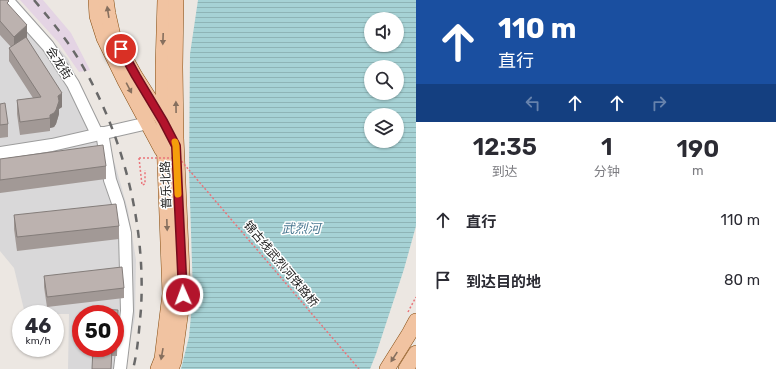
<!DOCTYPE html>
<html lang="zh">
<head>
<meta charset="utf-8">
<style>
  :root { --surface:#fff; --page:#f7f7f7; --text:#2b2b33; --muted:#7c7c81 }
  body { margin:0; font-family:Rubik,"Noto Sans SC",sans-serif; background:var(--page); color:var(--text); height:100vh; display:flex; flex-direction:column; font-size:15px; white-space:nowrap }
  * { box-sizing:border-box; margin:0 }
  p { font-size:13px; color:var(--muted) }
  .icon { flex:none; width:22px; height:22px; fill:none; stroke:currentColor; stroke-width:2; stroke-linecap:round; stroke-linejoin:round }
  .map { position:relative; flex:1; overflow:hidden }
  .sheet { display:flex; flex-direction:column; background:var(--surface); width:360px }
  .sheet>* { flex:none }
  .hud { background:#1a4fa0; color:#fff; overflow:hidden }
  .tools { position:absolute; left:364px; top:12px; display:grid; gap:8px }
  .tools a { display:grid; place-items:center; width:40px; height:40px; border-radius:50%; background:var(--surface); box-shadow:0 1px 3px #0004; font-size:20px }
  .speed { position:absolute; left:12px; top:305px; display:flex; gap:8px; font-size:20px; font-weight:700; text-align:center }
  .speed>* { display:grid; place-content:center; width:52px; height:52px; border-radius:50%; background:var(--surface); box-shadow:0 1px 3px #0004; line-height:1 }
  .speed small { font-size:10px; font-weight:400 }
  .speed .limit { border:6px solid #d22; background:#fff; color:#111 }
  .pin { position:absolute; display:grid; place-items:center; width:34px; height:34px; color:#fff; margin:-17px; border:2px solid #fff; border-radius:50%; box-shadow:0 1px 4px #0007 }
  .me { position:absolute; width:44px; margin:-22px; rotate:358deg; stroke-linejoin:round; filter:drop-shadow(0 0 3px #0008) }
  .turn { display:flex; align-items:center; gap:14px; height:84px; padding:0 16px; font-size:18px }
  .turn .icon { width:52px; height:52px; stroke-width:2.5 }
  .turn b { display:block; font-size:28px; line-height:34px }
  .lanes { display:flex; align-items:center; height:38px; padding:0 16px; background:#0003; justify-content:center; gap:20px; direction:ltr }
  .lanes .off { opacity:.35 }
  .eta { display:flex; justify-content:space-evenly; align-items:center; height:68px; text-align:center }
  .eta b { font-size:24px; font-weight:600; line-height:28px }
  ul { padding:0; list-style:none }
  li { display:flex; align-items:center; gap:12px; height:60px; padding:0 16px }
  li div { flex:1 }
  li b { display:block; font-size:15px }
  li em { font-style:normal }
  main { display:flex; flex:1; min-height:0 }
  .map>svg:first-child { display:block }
  .residential { fill:#d9d8d9; fill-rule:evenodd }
  .railway { fill:#e4d4e4 }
  .water { fill:url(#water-rules); fill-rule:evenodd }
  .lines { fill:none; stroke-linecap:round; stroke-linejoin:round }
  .minor-casing { stroke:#9c9c9c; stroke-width:14 }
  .major-casing { stroke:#844b0f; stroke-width:16 }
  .path { stroke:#ea747a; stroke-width:1.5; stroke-dasharray:2 2; stroke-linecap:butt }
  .minor { stroke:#fff; stroke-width:12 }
  .major { stroke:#f1c3a1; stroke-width:15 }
  .rail { stroke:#696969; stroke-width:2.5; stroke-dasharray:8 8; stroke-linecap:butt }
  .path-bridge { stroke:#ea747a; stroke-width:1.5; stroke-dasharray:2 2; stroke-linecap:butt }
  .wall { fill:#a29996 }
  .shaded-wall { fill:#847d7a }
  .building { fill:#bcb2af; stroke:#847d7a }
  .oneway { fill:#866f5e }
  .route-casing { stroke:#740d1d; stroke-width:10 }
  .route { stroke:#b3142c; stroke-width:7 }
  .slow { stroke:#f59e0b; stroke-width:7 }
  .labels { text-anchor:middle; stroke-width:3; stroke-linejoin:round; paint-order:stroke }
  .street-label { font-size:12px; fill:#1b1b1b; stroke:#fff }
  .water-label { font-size:13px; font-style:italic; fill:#4c7992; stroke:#fff }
</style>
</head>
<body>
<main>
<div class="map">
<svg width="416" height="369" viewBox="0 0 416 369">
  <defs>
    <pattern id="water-rules" width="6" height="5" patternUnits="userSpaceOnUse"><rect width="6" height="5" fill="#a6d2d5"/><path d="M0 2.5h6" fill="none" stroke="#8eb4b6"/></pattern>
  </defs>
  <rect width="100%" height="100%" fill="#ece7e2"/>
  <path class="residential" d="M0 0H17L68 59 115 164 128 210 136 260 135 317 125 369H68L69 314H25L14 268 0 251ZM81 314H115V348H81Z"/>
  <polygon class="railway" points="20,0 43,0 71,33 90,70 79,72 59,43"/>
  <path class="water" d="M198 0H416V226L404 269 376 354 370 369H181L189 337 193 294 189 170 190 54ZM371 19H397V45H371ZM371 67H397V93H371ZM371 115H397V141H371Z"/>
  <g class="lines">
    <defs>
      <g id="minor">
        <polyline points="7,0 48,46 73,84 97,134"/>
        <polyline points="102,133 110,180 118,203 125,233 127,311 120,369"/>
        <polyline points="0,153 52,145 148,123"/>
      </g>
      <g id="major">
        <polyline points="96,0 97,16 104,38 125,81 162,150"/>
        <polyline points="106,0 108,14 113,36 135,76 163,120"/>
        <polyline points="158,369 162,359 170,294 164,138 163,67 165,0"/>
        <polyline points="171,369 174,361 183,295 176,138 175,67 176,0"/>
        <polyline points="387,369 409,334 416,321"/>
        <polyline points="406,369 416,353"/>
      </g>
    </defs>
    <use href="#minor" class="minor-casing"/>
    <use href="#major" class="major-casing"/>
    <g class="path">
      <polyline points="139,158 142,185 145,184 145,170"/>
      <polyline points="189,170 359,369"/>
      <polyline points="408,312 416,297"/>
    </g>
    <use href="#minor" class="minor"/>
    <use href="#major" class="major"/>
    <path class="rail" d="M34 0C49 18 64 36 76 55 122 129 146 223 141 309 139 329 138 350 133 369"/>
    <polyline class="path-bridge" points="139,158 179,158 189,170"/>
  </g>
  <g class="wall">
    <polygon points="0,0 9,5 27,38 62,107 59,109 59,114 56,124 54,127 50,128 50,131 20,135 17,114 17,100 33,98 9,61 9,48 11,47 0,35"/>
    <polygon points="0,104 8,124 8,137 0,138"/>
    <polygon points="0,159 106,166 106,179 0,193"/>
    <polygon points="14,215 119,226 119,239 17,251 14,229"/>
    <polygon points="44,276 124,288 124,298 47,307 44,287"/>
    <polygon points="118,310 117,356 112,356 93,348 115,348 115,314"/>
  </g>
  <g class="shaded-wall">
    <polygon points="27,25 27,38 14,50 14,37"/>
    <polygon points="62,93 62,107 59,109 59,114 56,124 54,127 50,128 50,115 58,96"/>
  </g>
  <g class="building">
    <polygon points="0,0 8,0 9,1 7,3 27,25 14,37 0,21"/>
    <polygon points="26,37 62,93 58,96 59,101 56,110 54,113 50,115 50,118 20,122 17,100 41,97 9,48"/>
    <polygon points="5,103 8,124 0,125 0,104"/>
    <polygon points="103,145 106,166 0,180 0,159"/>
    <polygon points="116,204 119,226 17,237 14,215"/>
    <polygon points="122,267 124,288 47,297 44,276"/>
    <polygon points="98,309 118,310 117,346 115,345 115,314 98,314"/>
    <polygon points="93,348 112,348 111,369 92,369"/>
  </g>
  <defs><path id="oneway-solid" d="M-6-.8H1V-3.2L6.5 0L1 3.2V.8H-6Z"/></defs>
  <g class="oneway">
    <use href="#oneway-solid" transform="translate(108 12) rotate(-99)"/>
    <use href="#oneway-solid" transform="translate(163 39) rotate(92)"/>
    <use href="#oneway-solid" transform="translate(129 88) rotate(62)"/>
    <use href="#oneway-solid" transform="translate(176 107) rotate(-91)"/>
    <use href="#oneway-solid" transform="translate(167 225) rotate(88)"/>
    <use href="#oneway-solid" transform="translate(162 354) rotate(100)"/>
    <use href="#oneway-solid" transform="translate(394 357) rotate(123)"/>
  </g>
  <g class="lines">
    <defs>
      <polyline id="route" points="121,49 136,76 163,121 176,146 183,295"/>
    </defs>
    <use href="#route" class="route-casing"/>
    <use href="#route" class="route"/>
    <polyline class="slow" points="175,142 176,146 178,194"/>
  </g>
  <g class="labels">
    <g class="street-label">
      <text transform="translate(59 63) rotate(57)" y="4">会龙街</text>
      <text transform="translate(166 185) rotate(-92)" y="4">普乐北路</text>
      <text transform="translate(281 264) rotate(50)" y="4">锦古线武烈河铁路桥</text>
    </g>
    <g class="water-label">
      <text x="301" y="233">武烈河</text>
    </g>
  </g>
</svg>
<div class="tools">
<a><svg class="icon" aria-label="sound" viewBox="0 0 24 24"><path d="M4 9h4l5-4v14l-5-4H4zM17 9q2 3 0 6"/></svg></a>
<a><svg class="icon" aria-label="search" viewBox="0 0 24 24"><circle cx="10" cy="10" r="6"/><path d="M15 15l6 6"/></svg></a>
<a><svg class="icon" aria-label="layers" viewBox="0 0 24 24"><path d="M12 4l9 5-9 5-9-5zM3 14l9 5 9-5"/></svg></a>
</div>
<div class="speed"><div>46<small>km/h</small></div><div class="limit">50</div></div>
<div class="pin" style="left:121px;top:49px;background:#d93025"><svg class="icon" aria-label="arrive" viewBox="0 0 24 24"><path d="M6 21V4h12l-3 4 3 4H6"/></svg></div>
<svg class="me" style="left:183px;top:295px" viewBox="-20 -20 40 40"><circle r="17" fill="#b3142c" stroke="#fff" stroke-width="3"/><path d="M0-11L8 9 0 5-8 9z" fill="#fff"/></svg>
</div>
<section class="sheet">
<div class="hud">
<div class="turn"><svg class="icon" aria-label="ahead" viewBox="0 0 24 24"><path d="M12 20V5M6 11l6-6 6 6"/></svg><div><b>110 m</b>直行</div></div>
<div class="lanes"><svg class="icon off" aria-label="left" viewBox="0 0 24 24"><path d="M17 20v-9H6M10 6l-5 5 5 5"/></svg><svg class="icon" aria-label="ahead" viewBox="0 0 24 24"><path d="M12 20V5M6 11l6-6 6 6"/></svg><svg class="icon" aria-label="ahead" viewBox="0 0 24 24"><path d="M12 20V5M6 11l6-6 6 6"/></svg><svg class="icon off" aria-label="right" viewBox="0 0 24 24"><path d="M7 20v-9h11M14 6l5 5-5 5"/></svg></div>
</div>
<div class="eta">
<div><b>12:35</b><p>到达</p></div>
<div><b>1</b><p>分钟</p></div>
<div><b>190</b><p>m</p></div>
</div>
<ul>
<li><svg class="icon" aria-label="ahead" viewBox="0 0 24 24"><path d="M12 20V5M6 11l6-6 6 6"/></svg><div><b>直行</b></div><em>110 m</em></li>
<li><svg class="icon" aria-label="arrive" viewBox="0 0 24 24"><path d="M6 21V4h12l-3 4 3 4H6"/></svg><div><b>到达目的地</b></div><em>80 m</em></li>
</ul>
</section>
</main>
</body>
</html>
